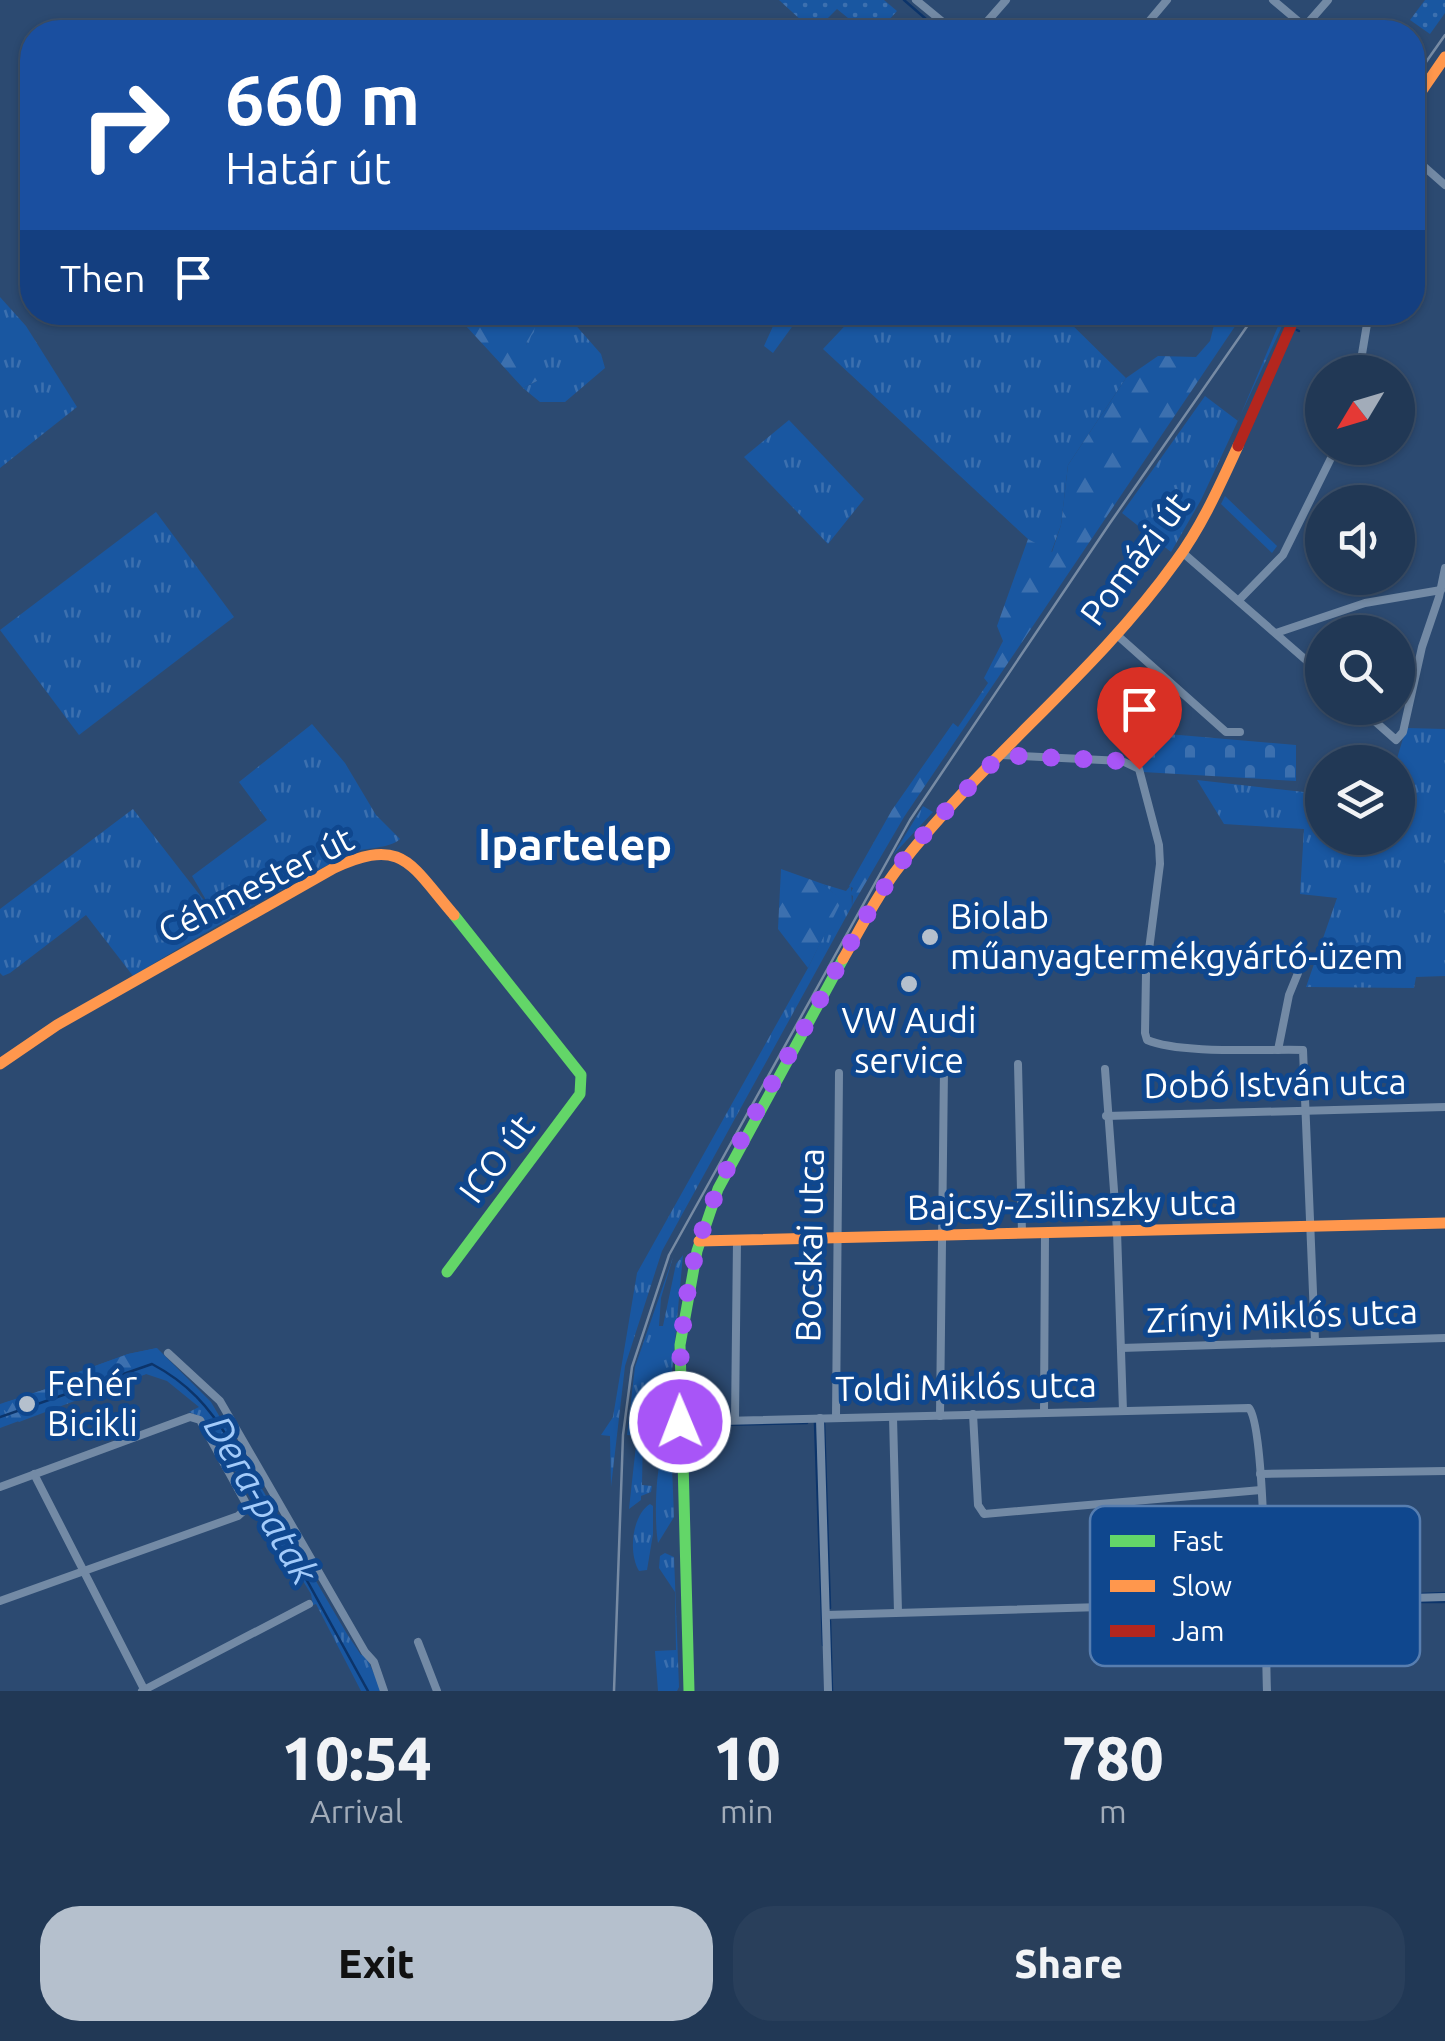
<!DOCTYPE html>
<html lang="en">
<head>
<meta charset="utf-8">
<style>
  :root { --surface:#213855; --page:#293f5b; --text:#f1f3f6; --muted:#a2acb9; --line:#3e526c; --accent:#b5c0cd }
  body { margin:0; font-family:Ubuntu,sans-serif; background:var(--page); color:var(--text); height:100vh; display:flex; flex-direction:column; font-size:38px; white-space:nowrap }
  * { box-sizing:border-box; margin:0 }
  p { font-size:32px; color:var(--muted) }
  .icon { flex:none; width:55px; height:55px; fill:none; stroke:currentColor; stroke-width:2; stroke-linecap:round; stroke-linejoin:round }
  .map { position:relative; height:1691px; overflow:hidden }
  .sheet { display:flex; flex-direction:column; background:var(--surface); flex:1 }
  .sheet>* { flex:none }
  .top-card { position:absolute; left:20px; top:20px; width:1405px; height:305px; border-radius:40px; box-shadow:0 2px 8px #0004,0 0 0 2px var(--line); background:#1a4fa0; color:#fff; overflow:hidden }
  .needle { width:65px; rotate:232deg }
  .buttons { position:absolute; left:1305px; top:355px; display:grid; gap:20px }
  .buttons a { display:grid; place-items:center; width:110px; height:110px; border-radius:50%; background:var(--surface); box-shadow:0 2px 8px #0004,0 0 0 2px var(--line); font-size:50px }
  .pin { position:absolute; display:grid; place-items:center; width:85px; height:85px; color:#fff; margin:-102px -42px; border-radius:50% 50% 50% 0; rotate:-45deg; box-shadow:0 0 10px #0007 }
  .pin .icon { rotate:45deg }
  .me { position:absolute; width:110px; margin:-55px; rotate:359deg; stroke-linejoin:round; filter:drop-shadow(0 0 8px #0008) }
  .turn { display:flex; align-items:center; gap:35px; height:210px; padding:0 40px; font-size:45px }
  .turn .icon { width:130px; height:130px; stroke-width:2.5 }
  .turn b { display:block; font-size:70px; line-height:85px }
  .then { display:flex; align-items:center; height:95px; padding:0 40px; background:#0003; gap:20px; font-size:38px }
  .eta { display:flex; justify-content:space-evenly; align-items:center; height:170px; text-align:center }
  .eta b { font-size:60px; font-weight:800; line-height:70px }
  .cta { display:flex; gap:20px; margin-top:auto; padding:20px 40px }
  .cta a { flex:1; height:115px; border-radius:40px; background:var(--accent); color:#111; font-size:40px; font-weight:800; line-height:115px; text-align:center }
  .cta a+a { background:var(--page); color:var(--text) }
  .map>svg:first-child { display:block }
  .grass { fill:url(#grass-tufts) }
  .forest { fill:url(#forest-firs) }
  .cemetery { fill:url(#cemetery-stones) }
  .park { fill:url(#park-dots) }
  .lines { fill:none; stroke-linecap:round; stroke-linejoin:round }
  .stream { stroke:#0c346a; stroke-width:2.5 }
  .street { stroke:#738aa5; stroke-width:8 }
  .fast { stroke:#63d668; stroke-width:11 }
  .slow { stroke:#ff974d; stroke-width:11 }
  .jam { stroke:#b3261e; stroke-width:11 }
  .tram { stroke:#778ba4; stroke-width:2.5 }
  .route { stroke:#a855f7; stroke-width:18; stroke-dasharray:0 32.4 }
  .poi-dot { fill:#b5c0cd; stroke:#0f478e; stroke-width:4 }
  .labels { text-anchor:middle; stroke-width:10; stroke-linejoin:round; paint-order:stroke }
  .street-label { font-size:35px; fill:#fff; stroke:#0f478e }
  .poi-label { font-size:35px; fill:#fff; stroke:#0f478e; text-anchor:start }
  .water-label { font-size:38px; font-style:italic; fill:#a3cbfa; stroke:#0f478e }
  .district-label { font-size:45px; font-weight:bold; fill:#fff; stroke:#0f478e }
  .key { fill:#0f478e; stroke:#577eb0; stroke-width:2.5 }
  .key-label { font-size:28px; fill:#fff }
</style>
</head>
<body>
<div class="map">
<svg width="1445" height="1691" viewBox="0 0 1445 1691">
  <defs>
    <pattern id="grass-tufts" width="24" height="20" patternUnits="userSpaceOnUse" patternTransform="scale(2.5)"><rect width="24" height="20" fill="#1957a1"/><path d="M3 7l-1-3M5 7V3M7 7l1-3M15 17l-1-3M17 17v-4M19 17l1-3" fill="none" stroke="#3c70af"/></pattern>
    <pattern id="forest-firs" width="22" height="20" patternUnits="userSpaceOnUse" patternTransform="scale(2.5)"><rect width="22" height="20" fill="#1957a1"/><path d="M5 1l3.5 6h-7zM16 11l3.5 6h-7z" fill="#3c70af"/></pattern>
    <pattern id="cemetery-stones" width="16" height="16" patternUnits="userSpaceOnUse" patternTransform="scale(2.5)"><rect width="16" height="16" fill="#1957a1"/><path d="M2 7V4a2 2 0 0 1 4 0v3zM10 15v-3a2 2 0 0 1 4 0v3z" fill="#3c70af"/></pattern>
    <pattern id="park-dots" width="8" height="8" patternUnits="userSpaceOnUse" patternTransform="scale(2.5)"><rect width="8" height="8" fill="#1957a1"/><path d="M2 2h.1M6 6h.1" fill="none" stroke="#3c70af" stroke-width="1.8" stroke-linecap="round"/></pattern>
  </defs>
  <rect width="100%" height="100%" fill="#2c4a71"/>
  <g class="grass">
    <polygon points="0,297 26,326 77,407 0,468"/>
    <polygon points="536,313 565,313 601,354 605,368 565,402 540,402 523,388 537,381 526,343"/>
    <polygon points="857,313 1060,313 1126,378 1068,465 1061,525 1051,553 1028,539 823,349"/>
    <polygon points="1262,313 1286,313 1283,324 1201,500 1171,552 1122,513 1205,396 1238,421 1279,324"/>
    <polygon points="789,420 864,499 828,544 744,457"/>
    <polygon points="1225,496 1277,546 1272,553 1221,504"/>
    <polygon points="156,512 234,617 79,735 0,630"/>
    <path d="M312 724 345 763 376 815 400 839C388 850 365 846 350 854 275 891 204 933 133 976L86 915 10 973 3 976 0 973V909L133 809 213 912 192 876 267 820 239 782Z"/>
    <polygon points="1406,728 1445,729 1445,976 1416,977 1414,988 1306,987 1337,898 1300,894 1304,829 1224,824 1197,780 1322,794 1322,838 1398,838 1396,762"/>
    <polygon points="923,806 933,812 893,855"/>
    <polygon points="823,884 846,891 851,885 852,906 662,1251 625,1366 611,1487 610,1436 601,1435 613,1417 637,1273 808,968 841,900"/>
    <polygon points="683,1255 669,1405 671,1414 662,1414 658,1384 656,1411 640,1417 639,1428 643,1430 642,1485 652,1486 651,1492 641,1496 641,1500 629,1509 637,1436 627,1435 635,1367 673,1257 661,1298 659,1326 663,1326 676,1264"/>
    <polygon points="157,1348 211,1402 347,1634 361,1655 365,1654 382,1691 361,1691 316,1604 313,1605 311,1594 208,1427 201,1417 189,1412 199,1407 167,1381 146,1374 0,1428 0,1404 55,1386 62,1378 128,1354"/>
    <path d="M667 1439 671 1441 674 1517 658 1543C654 1520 655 1459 667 1439Z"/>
    <path d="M650 1504 653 1506V1534L647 1570 639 1571C628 1553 632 1515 650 1504Z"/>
    <polygon points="665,1553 674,1557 679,1687 677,1691 658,1691 655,1651 676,1650 675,1592 659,1568 660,1556"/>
  </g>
  <g class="forest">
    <polygon points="454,313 536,313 534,332 526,343 540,374 537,381 523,388"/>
    <polygon points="779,313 802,313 773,353 764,346"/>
    <polygon points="1217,313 1244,313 904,817 852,906 853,896 850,894 853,888 849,886 892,810 953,723 958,727 988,683 984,678 1003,641 997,626 1028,539 1052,552 1061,525 1068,465 1126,378 1158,356 1196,357 1210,341"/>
    <polygon points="781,869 823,884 842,900 808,968 778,929"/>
    <polygon points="157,1348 157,1360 146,1374 19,1422 5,1411 4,1403 55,1386 62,1378 128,1354"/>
  </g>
  <polygon class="cemetery" points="1133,731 1296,745 1296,781 1143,772 1141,758 1133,758"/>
  <g class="park">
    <polygon points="779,0 884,0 897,11 878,32 865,32 837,9 814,32"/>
    <polygon points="1425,0 1445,0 1445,13 1430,34 1410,20"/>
  </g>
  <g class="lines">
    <g class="stream">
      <polyline points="904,0 941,32"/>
      <polyline points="1278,316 1282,320"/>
      <polyline points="1297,330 1299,331"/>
      <path d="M0 1417 152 1364C188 1383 209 1407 230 1441L368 1691"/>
      <polyline points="815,1423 823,1645"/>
      <polyline points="824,1423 830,1608"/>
      <polyline points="714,1425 807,1423"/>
      <polyline points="1397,1595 1445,1593"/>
      <polyline points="1407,1602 1445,1602"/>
      <polyline points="830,1621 832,1691"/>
    </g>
    <g class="street">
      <polyline points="916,0 955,32"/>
      <polyline points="1273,0 1311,32"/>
      <polyline points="978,32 1006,0"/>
      <polyline points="1140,32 1167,0"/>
      <polyline points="1300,32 1328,0"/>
      <polyline points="1412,156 1445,185"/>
      <polyline points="1359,372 1369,312"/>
      <polyline points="1182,552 1322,674"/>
      <polyline points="1239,600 1283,555 1336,448"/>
      <polyline points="1276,633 1365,603 1441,590"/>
      <polyline points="1117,635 1226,732 1240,732"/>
      <polyline points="1360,708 1396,740 1403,732 1422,647 1439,597 1445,568"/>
      <path d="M1001 755 1122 761 1139 769 1159 845 1160 864 1146 973 1145 1033 1147 1040C1179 1054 1265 1049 1303 1050L1315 1341"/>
      <polyline points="1278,1050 1289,995 1298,973"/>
      <polyline points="1018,1064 1022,1233"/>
      <polyline points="1105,1069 1117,1231 1123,1411"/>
      <polyline points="1106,1116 1445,1107"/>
      <polyline points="1121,1348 1445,1338"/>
      <polyline points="168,1353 220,1401 365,1652 374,1662 384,1691"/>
      <polyline points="1044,1413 1045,1233"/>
      <polyline points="973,1414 978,1505 984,1514 1261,1490"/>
      <polyline points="940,1416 944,1068"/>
      <polyline points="893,1417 898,1612"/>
      <polyline points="820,1418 828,1691"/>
      <polyline points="836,1418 839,1073"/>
      <polyline points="735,1420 737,1241"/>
      <path d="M680 1422 1249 1408C1267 1430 1265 1648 1267 1691"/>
      <polyline points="34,1474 145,1691"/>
      <polyline points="1260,1474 1445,1471"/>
      <polyline points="0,1487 190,1417 200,1420 205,1429 248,1507 238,1516 0,1601"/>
      <polyline points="826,1615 1445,1597"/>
      <polyline points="418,1642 437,1691"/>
      <polyline points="142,1691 309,1604"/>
    </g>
    <g class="fast">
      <polyline points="447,1272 580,1094 581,1075 454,915"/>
      <polyline points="689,1691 680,1345 697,1251 718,1189 843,959"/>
    </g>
    <g class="slow">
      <polyline points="1412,105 1445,57"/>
      <path d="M843 959C861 928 877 895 899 867 983 758 1096 673 1176 561 1202 526 1220 485 1238 446"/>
      <path d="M0 1064 57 1025 334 868C403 836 410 864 454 915"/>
      <polyline points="699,1241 1445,1223"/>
    </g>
    <polyline class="jam" points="1238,446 1297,312"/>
    <g class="tram">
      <polyline points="1412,82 1445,35"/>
      <polyline points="614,1691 623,1435 632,1367 669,1255 910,820 1110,523 1257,312"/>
    </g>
  </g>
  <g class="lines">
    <path class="route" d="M680 1422C678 1354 683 1285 706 1220 731 1149 773 1083 810 1018 840 963 869 905 907 855 935 819 969 788 1000 755L1122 761 1139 769"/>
  </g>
  <g class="poi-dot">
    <circle cx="930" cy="937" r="10"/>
    <circle cx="909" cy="984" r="10"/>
    <circle cx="27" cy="1404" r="10"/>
  </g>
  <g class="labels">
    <g class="street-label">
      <text transform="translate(1135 559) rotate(-53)" y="12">Pomázi út</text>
      <text transform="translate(256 885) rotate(-27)" y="12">Céhmester út</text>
      <text transform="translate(1275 1084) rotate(-1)" y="12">Dobó István utca</text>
      <text transform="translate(497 1159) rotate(-53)" y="12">ICO út</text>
      <text transform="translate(1072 1205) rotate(-1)" y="12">Bajcsy-Zsilinszky utca</text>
      <text transform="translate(810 1245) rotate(-89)" y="12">Bocskai utca</text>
      <text transform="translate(1282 1316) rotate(-2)" y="12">Zrínyi Miklós utca</text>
      <text transform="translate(966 1387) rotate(-1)" y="12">Toldi Miklós utca</text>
    </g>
    <g class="poi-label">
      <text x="950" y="929">Biolab<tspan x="950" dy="40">műanyagtermékgyártó-üzem</tspan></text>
      <text x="909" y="1033" text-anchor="middle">VW Audi<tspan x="909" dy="40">service</tspan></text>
      <text x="47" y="1396">Fehér<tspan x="47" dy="40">Bicikli</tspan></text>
    </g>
    <g class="water-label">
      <text transform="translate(261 1500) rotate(60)" y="13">Dera-patak</text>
    </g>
    <g class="district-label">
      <text x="575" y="860">Ipartelep</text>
    </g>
  </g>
  <rect x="1090" y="1506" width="330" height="160" rx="15" class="key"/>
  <rect x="1110" y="1535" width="45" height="12" fill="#63d668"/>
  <rect x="1110" y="1580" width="45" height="12" fill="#ff974d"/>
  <rect x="1110" y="1625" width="45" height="12" fill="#b3261e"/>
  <g class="key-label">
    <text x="1172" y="1551">Fast</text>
    <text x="1172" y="1596">Slow</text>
    <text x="1172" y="1641">Jam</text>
  </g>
</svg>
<div class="buttons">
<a><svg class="needle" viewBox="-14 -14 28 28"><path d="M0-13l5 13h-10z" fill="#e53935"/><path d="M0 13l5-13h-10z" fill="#a2acb9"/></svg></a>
<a><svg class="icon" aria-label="sound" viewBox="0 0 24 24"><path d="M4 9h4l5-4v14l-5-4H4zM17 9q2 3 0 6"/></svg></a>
<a><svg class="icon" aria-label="search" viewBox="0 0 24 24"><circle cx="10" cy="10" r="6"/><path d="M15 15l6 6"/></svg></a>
<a><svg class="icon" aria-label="layers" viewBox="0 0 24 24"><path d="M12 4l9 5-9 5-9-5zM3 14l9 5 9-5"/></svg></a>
</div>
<div class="pin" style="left:1139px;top:769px;background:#d93025"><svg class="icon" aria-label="arrive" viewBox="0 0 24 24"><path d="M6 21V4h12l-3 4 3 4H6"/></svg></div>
<svg class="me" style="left:680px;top:1422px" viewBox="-20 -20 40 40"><circle r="17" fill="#a855f7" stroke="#fff" stroke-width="3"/><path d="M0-11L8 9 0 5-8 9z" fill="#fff"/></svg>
<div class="top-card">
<div class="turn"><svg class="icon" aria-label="right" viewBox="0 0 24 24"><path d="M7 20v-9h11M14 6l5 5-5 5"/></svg><div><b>660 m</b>Határ út</div></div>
<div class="then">Then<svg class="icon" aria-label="arrive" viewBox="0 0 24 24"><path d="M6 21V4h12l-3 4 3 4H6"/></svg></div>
</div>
</div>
<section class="sheet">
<div class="eta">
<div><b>10:54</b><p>Arrival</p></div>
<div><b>10</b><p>min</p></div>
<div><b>780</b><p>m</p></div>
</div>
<div class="cta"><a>Exit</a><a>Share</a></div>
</section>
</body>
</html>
